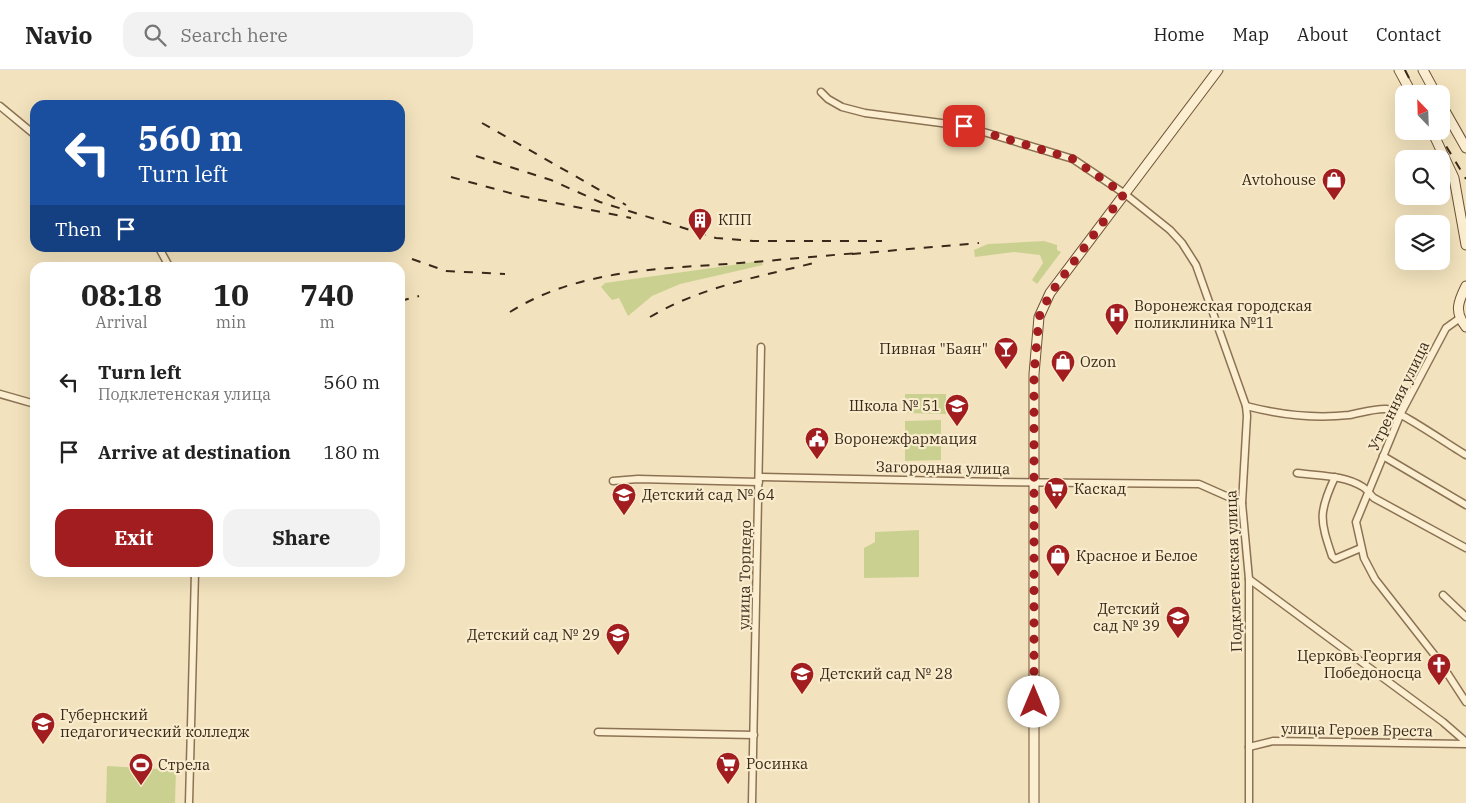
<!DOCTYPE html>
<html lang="en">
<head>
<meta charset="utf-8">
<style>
  :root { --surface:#fff; --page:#f2f2f2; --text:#222; --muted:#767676; --line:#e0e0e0; --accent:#a21d1f }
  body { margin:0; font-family:"IBM Plex Serif",serif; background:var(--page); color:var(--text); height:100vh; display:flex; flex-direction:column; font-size:19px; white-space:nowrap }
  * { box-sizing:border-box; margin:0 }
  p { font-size:16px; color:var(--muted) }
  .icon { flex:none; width:28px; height:28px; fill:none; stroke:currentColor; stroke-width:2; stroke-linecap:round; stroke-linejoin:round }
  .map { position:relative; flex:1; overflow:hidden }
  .details { position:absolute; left:30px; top:192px; width:375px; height:315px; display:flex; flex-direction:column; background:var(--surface); border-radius:15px; box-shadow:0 5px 20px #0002 }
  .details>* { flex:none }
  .banner { position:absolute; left:30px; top:30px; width:375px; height:152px; border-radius:15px; box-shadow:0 5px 20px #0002; background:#1a4fa0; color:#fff; overflow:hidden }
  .needle { width:32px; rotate:337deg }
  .buttons { position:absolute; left:1395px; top:15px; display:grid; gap:10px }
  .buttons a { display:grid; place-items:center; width:55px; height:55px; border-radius:10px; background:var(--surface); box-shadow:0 5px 20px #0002; font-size:25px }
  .pin { position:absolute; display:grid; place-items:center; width:42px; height:42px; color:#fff; margin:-21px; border-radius:10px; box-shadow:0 2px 8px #0006 }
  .me { position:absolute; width:55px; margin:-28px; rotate:0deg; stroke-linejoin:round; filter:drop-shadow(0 0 4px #0008) }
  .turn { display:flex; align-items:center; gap:18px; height:105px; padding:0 25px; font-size:22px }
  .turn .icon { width:65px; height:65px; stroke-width:2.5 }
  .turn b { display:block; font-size:35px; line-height:42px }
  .then { display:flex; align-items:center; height:48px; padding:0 25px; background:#0003; gap:10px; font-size:19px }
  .eta { display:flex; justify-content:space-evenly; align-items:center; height:85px; text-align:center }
  .eta b { font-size:30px; font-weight:700; line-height:35px }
  .primary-button { display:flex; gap:10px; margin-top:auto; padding:10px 25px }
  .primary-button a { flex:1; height:58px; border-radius:15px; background:var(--accent); color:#fff; font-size:20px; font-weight:700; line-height:58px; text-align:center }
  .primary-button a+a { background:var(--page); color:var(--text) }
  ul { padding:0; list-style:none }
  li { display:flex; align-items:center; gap:15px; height:70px; padding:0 25px }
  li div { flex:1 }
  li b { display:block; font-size:19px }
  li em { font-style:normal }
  header { display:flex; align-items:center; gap:30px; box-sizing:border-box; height:70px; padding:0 25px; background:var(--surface); border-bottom:1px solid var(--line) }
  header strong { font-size:24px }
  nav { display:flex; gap:28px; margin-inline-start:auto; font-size:18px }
  .search { width:350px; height:45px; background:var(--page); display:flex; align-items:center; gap:12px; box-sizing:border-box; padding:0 18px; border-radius:15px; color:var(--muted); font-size:19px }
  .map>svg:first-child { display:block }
  .green { fill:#cad190 }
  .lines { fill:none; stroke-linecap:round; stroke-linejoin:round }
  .street-casing { stroke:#8c7254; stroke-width:9 }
  .secondary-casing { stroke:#6e5237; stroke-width:11 }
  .street { stroke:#fcefd1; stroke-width:6 }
  .secondary { stroke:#fcefd1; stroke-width:9 }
  .rail { stroke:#3a291a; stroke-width:2; stroke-dasharray:9 9; stroke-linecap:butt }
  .route { stroke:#a21d1f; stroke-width:9; stroke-dasharray:0 16.2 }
  .labels { text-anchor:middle; stroke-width:4.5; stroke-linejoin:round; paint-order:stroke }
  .poi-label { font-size:15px; fill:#3a291a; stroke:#f9eccd; text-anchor:start }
  .street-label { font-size:15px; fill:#3a291a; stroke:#f9eccd }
</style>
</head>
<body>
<header>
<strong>Navio</strong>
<div class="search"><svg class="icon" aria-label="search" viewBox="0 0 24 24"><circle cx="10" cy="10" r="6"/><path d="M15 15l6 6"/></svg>Search here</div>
<nav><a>Home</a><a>Map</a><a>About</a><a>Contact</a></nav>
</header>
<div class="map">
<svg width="1466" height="733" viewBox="0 0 1466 733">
  <rect width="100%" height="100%" fill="#f2e2bd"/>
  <g class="green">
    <polygon points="1044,171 1057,175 1057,180 1061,182 1037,214 1032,210 1043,193 1040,185 1014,182 975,187 974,180 988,174"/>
    <polygon points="761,191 763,195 680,214 652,226 628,246 619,228 612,230 601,217 605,213"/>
    <polygon points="905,324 946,324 946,344 905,343"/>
    <polygon points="941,350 941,390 905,391 905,351"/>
    <polygon points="919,460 919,507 864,508 864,478 875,472 875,462"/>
    <polygon points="107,696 176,700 175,733 106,733"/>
  </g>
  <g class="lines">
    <defs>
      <g id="street">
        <polyline points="821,22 828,29 842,37 865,43 964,56 1073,89 1125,124 1170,160 1182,173 1196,195 1246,336 1247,346 1242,433 1249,509 1249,733"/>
        <polyline points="0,36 35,65"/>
        <polyline points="159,178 170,198"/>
        <polyline points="1460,248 1446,258 1401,343 1356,452 1364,488 1375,509 1440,592 1466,632"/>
        <polyline points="0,324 35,334"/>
        <path d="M1246 336C1281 345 1313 349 1349 345 1361 343 1375 338 1387 339 1397 339 1452 377 1466 385"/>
        <polyline points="1383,386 1466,435"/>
        <path d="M1297 403C1319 406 1344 405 1363 417 1368 420 1370 425 1374 428L1466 478"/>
        <polyline points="760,407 998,412 1199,414 1242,433"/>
        <path d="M1335 407C1318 443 1320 450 1332 486L1335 489 1361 478"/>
        <polyline points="613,411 638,409 759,412"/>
        <polyline points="1249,509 1443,652 1466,672"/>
        <polyline points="1443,525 1466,547"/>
        <polyline points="598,662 754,665"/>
        <polyline points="1249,677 1273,671 1466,674"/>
        <polyline points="189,733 195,502"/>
        <polyline points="752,733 761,277"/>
      </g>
      <g id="secondary">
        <polyline points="1399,0 1412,24"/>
        <polyline points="1423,0 1436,24"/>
        <polyline points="1441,34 1466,78"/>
        <polyline points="1432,61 1454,108 1466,175"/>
        <path d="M1466 216C1458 232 1454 242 1466 257"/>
        <polyline points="1034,733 1034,304 1039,247 1050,223 1218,0"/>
      </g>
    </defs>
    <use href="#street" class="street-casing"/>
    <use href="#secondary" class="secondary-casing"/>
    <use href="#street" class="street"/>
    <use href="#secondary" class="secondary"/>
    <g class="rail">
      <polyline points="1405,0 1417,24"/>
      <polyline points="482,53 626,135"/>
      <polyline points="1437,61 1466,109"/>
      <polyline points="476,86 551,110 600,132 716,168 753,171 882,171"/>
      <polyline points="451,107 521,126 631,148"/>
      <polyline points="852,184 979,173"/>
      <polyline points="412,189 446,201 505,204"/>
      <polyline points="400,231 419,226"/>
      <path d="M510 242C578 199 662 199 740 193 780 190 819 186 858 183"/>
      <path d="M650 247C700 217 762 206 818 192"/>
    </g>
  </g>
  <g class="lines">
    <polyline class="route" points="964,56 1073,89 1124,124 1050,224 1039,247 1034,304 1034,632"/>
  </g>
  <defs>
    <symbol id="shop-pin" viewBox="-11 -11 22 30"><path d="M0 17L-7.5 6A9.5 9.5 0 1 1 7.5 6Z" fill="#a21d1f" stroke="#f9eccd"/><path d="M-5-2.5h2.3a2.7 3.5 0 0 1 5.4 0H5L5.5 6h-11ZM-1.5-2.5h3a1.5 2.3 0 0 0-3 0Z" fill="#fff"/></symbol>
    <symbol id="building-pin" viewBox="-11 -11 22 30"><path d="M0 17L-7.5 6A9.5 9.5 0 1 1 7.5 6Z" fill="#a21d1f" stroke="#f9eccd"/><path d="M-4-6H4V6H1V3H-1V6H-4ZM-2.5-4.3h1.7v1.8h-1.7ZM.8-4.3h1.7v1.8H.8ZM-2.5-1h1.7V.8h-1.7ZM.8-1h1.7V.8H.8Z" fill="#fff"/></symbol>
    <symbol id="hospital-pin" viewBox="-11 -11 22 30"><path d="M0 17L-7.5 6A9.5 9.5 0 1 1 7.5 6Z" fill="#a21d1f" stroke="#f9eccd"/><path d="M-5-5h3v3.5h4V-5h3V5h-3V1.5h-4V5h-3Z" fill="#fff"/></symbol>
    <symbol id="bar-pin" viewBox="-11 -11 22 30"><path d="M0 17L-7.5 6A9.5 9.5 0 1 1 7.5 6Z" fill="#a21d1f" stroke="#f9eccd"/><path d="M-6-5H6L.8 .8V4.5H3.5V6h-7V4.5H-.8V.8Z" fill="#fff"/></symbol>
    <symbol id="school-pin" viewBox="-11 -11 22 30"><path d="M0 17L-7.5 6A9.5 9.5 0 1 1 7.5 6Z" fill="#a21d1f" stroke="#f9eccd"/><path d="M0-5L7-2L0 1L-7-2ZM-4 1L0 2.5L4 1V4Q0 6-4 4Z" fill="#fff"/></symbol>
    <symbol id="civic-pin" viewBox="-11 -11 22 30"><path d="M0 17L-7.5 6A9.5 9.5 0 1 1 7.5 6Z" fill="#a21d1f" stroke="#f9eccd"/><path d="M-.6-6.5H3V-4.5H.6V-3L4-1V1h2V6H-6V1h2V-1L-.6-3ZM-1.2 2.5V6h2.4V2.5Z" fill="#fff"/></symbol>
    <symbol id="supermarket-pin" viewBox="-11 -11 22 30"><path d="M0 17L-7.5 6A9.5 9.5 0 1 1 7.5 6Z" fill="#a21d1f" stroke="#f9eccd"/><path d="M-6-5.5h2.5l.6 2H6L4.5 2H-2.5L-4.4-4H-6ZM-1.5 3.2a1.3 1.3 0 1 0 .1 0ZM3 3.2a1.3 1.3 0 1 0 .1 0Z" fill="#fff"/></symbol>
    <symbol id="church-pin" viewBox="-11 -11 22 30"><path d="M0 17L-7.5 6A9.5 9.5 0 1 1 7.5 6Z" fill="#a21d1f" stroke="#f9eccd"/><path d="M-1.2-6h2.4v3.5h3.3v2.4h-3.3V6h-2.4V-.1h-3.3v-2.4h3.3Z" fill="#fff"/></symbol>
    <symbol id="university-pin" viewBox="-11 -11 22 30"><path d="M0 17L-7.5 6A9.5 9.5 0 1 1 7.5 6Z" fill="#a21d1f" stroke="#f9eccd"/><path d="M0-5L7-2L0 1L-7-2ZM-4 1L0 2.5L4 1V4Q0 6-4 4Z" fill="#fff"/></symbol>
    <symbol id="stadium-pin" viewBox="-11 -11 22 30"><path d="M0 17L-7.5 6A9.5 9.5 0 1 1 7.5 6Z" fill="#a21d1f" stroke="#f9eccd"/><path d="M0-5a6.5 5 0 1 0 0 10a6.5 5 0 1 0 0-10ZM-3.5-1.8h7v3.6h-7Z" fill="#fff"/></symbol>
  </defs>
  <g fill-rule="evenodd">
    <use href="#shop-pin" x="1320" y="96" width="28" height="38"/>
    <use href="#building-pin" x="686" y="136" width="28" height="38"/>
    <use href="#hospital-pin" x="1103" y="231" width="28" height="38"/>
    <use href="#bar-pin" x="992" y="265" width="28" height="38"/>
    <use href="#shop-pin" x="1049" y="278" width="28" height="38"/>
    <use href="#school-pin" x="943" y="322" width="28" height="38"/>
    <use href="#civic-pin" x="803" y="355" width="28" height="38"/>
    <use href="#supermarket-pin" x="1042" y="405" width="28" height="38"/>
    <use href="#school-pin" x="610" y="411" width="28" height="38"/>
    <use href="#shop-pin" x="1044" y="472" width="28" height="38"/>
    <use href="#school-pin" x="1164" y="534" width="28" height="38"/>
    <use href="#school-pin" x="604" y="551" width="28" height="38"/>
    <use href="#church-pin" x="1425" y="581" width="28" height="38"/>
    <use href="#school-pin" x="788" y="590" width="28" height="38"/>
    <use href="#university-pin" x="29" y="640" width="28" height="38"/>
    <use href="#supermarket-pin" x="714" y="680" width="28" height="38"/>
    <use href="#stadium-pin" x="127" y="681" width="28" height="38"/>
  </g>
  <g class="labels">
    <g class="poi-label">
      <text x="1316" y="115" text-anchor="end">Avtohouse</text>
      <text x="718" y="155">КПП</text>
      <text x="1134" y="241">Воронежская городская<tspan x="1134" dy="17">поликлиника №11</tspan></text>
      <text x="988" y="284" text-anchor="end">Пивная "Баян"</text>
      <text x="1080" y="297">Ozon</text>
      <text x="940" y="341" text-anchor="end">Школа № 51</text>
      <text x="834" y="374">Воронежфармация</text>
      <text x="1074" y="424">Каскад</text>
      <text x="642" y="430">Детский сад № 64</text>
      <text x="1076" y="491">Красное и Белое</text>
      <text x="1160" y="544" text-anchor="end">Детский<tspan x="1160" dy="17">сад № 39</tspan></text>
      <text x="600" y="570" text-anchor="end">Детский сад № 29</text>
      <text x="1422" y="591" text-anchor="end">Церковь Георгия<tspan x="1422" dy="17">Победоносца</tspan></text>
      <text x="820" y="609">Детский сад № 28</text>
      <text x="60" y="650">Губернский<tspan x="60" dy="17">педагогический колледж</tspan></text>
      <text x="746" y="699">Росинка</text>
      <text x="158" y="700">Стрела</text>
    </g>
    <g class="street-label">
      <text transform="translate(1399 326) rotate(-64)" y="5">Утренняя улица</text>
      <text transform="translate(943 398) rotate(1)" y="5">Загородная улица</text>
      <text transform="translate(1234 501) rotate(-92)" y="5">Подклетенская улица</text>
      <text transform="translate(745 505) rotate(-89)" y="5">улица Торпедо</text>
      <text transform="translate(1357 660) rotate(1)" y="5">улица Героев Бреста</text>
    </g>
  </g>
</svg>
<div class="buttons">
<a><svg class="needle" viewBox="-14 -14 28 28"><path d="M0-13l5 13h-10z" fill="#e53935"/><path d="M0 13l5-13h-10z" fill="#767676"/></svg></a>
<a><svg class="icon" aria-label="search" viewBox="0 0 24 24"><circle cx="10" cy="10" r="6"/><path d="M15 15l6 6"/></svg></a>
<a><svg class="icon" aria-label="layers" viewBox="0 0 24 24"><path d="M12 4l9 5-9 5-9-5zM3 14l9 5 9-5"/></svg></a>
</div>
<div class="pin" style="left:964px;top:56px;background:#d93025"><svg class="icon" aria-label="arrive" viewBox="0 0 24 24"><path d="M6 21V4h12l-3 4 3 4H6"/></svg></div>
<svg class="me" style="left:1034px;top:632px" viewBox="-20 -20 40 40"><circle r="19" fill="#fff"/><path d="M0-13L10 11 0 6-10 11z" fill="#a21d1f"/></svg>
<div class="banner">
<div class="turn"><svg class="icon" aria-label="left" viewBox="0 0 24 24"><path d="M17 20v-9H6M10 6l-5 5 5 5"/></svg><div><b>560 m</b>Turn left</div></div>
<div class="then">Then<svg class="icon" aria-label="arrive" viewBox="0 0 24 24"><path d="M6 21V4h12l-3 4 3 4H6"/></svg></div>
</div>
<section class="details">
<div class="eta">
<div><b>08:18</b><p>Arrival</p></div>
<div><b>10</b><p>min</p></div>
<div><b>740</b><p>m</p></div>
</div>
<ul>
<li><svg class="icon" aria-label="left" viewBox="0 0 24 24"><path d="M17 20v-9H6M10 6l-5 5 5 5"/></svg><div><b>Turn left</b><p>Подклетенская улица</p></div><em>560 m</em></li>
<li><svg class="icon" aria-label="arrive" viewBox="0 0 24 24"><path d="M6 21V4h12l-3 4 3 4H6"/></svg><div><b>Arrive at destination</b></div><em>180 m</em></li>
</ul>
<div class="primary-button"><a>Exit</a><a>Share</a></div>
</section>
</div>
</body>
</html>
